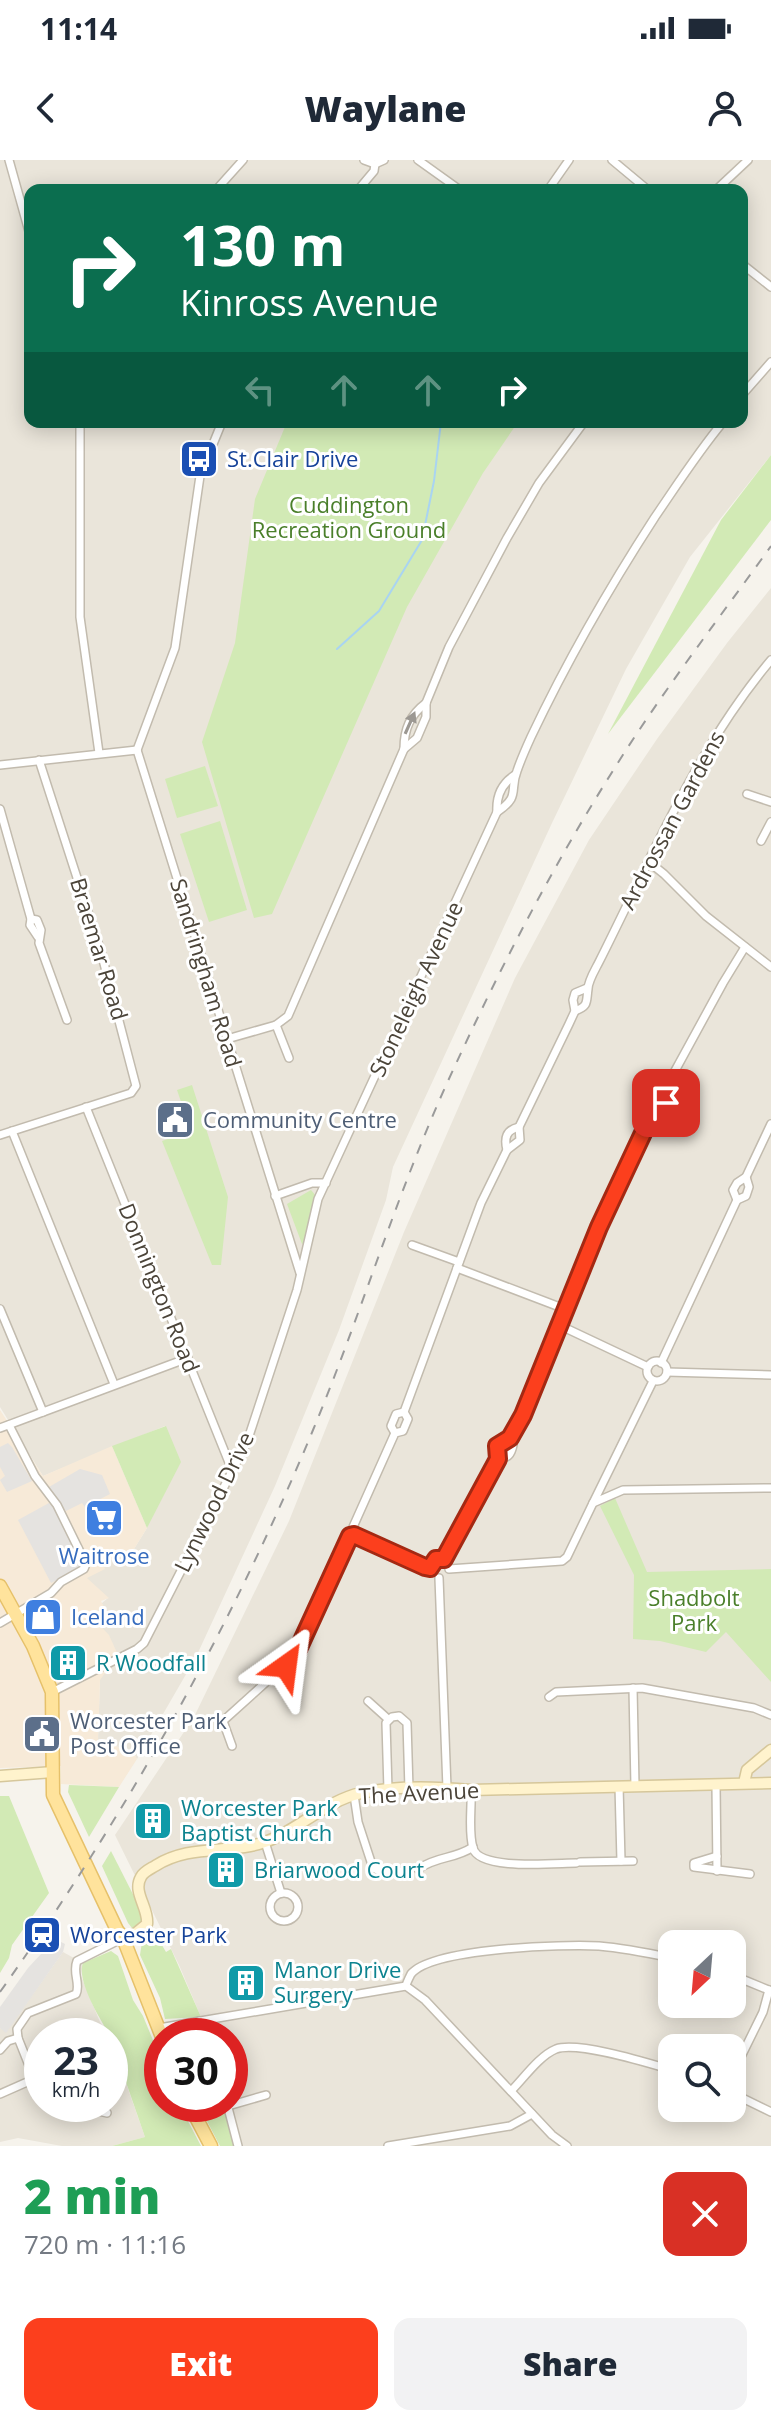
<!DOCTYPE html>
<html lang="en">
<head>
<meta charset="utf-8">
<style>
  :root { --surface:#fff; --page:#f2f2f3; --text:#1f2937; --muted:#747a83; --accent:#fc3f1d }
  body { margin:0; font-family:"Open Sans",sans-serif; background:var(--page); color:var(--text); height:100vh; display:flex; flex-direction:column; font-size:30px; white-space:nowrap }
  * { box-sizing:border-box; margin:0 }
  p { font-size:26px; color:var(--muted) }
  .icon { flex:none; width:44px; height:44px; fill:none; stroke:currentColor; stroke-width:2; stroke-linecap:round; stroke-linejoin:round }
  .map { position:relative; height:1986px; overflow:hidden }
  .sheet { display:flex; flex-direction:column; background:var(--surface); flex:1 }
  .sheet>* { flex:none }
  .guide { position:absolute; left:24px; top:24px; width:724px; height:244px; border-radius:16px; box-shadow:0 4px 20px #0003; background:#0b6e4f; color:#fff; overflow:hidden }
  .needle { width:52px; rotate:206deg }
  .tools { position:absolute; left:658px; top:1770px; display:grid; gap:16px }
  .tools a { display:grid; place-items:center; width:88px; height:88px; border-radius:16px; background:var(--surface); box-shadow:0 4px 20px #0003; font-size:40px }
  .speed { position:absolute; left:24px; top:1858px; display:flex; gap:16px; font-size:40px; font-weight:700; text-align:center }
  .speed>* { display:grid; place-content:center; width:104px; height:104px; border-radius:50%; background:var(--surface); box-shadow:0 4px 20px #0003; line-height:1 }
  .speed small { font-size:20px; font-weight:400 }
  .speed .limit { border:12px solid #d22; background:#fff; color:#111 }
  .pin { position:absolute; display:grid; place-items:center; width:68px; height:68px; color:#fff; margin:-34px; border-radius:16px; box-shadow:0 4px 12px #0006 }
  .me { position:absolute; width:88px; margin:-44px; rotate:31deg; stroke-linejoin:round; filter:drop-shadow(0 0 6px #0008) }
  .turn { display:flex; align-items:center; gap:28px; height:168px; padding:0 24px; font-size:36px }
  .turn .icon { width:104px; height:104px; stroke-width:2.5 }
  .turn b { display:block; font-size:56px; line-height:68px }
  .lanes { display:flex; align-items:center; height:76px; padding:0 24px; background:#0003; justify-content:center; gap:40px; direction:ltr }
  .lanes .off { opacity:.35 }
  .round { display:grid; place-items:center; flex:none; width:84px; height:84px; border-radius:16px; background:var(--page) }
  .headline { display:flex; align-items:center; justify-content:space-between; height:136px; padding:0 24px }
  h1 { font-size:48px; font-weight:800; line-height:60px; color:#1e9e55 }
  .action { display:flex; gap:16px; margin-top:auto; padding:16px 24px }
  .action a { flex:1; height:92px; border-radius:16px; background:var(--accent); color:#fff; font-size:32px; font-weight:800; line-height:92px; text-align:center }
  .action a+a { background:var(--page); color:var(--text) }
  .status { display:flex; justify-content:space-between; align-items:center; height:56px; padding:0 40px; background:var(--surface); direction:ltr }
  .status svg { height:22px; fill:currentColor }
  header { display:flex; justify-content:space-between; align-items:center; height:104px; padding:0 24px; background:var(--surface); font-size:36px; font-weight:800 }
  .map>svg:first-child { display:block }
  .residential { fill:#eae5da; fill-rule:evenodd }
  .commercial { fill:#f7ead8 }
  .green { fill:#d2eab5 }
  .parking { fill:#e5e3e0 }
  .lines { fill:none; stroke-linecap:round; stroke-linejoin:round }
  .stream { stroke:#a9d4f2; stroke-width:2 }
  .street-casing { stroke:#c2bbae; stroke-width:10 }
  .secondary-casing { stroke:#d6c79b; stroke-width:13 }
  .primary-casing { stroke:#e6c16a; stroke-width:15 }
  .street { stroke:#fff; stroke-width:7 }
  .secondary { stroke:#fff3cd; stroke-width:10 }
  .primary { stroke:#ffe39c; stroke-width:12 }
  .rail { stroke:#9a9a9a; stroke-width:2; stroke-dasharray:10 10; stroke-linecap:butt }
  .oneway { fill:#9c9892 }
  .route-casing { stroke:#a42913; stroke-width:20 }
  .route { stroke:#fc3f1d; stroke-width:14 }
  .labels { text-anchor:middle; stroke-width:6; stroke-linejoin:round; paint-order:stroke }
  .transit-label { font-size:22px; fill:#164399; stroke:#fff; text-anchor:start }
  .park-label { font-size:22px; fill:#4a7f2a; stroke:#fff }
  .street-label { font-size:22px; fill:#4b4439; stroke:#fff }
  .service-label { font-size:22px; fill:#4e5e75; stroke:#fff; text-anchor:start }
  .shop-label { font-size:22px; fill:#366cbe; stroke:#fff }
  .culture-label { font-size:22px; fill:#0d838f; stroke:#fff; text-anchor:start }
</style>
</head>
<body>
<div class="status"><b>11:14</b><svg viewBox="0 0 49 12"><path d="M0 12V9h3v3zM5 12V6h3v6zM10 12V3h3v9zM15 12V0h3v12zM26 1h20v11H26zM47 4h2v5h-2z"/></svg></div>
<header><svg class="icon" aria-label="back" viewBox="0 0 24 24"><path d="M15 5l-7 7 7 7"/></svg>Waylane<svg class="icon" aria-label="person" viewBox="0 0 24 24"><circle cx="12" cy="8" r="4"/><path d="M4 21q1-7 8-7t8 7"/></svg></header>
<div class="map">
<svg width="771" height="1986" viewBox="0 0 771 1986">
  <rect width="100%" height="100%" fill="#f6f3ec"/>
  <g class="residential">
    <path d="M0 0H771V295L690 397 626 509 552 663 393 1007 386 1040 339 1170 275 1326 196 1497 137 1599 133 1592 98 1580 100 1519 108 1475 89 1454 108 1438 86 1418 102 1404 134 1389 147 1368 165 1266 43 1316 0 1247ZM30 30H742V262H30Z"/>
    <path d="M771 428V1986H242L230 1940V1876H209L179 1805 115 1675 194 1557 289 1361 404 1072 515 818 589 680 657 579 727 483ZM672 1784H732V1844H672ZM672 1888H732V1948H672Z"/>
    <polygon points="63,1792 83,1803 81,1816 100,1862 109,1876 42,1876 42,1944 110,1944 110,1878 145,1977 112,1986 62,1986 18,1978 0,1982 0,1868 6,1872"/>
  </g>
  <polygon class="commercial" points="0,1250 43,1316 112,1286 147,1368 134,1389 103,1404 105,1409 87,1418 109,1438 101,1441 104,1447 89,1454 109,1475 118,1495 100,1520 98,1580 133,1592 137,1599 119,1627 61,1624 61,1606 0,1608"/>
  <g class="green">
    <polygon points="287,262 518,262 483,313 407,447 272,754 254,758 202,582 235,483 255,339"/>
    <polygon points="771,295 771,360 608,574 721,360"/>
    <polygon points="205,606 218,646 177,658 165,619"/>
    <polygon points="220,661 247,750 209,762 180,674"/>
    <polygon points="192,925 228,1037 221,1105 212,1105 162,981 191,971 177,930"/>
    <polygon points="311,1030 316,1036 305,1082 302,1084 287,1044"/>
    <polygon points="166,1266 181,1302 147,1368 112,1286"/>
    <polygon points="615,1338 647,1412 771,1409 771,1522 726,1472 706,1492 660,1481 633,1479 634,1415 600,1346"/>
    <polygon points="69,1625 119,1627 89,1677 68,1632"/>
    <polygon points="0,1636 9,1636 49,1733 12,1785 9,1798 0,1813"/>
    <polygon points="111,1691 144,1756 139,1765 132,1768 128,1763 102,1706"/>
    <polygon points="156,1775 166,1792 171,1789 201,1857 165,1859 160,1838 140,1795 142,1782"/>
    <path d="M111 1791 118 1796 133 1840 143 1856 162 1902V1944H179L201 1986H112L145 1977 110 1876C101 1860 76 1821 83 1803Z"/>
    <polygon points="198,1944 223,1944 235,1986 220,1986"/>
  </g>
  <g class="parking">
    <polygon points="8,1283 12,1287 32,1321 7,1332 0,1320 5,1316 0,1307 0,1287"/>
    <polygon points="80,1309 102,1315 110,1334 85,1347 82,1343 66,1351 49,1327"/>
    <polygon points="49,1343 57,1351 83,1403 82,1408 51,1423 18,1360"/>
    <polygon points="55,1779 65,1784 63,1792 6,1873 0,1868 0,1847 28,1808"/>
  </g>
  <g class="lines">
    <polyline class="stream" points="337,489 379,451 422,380 434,321 441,262"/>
    <defs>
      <g id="street">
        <polyline points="9,0 30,75"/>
        <polyline points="364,0 375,4 384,0"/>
        <polyline points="418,0 460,30"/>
        <polyline points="612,0 648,30"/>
        <polyline points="216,30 243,0"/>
        <polyline points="358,30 374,11 375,4"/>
        <polyline points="548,30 569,0"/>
        <polyline points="716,30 748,0"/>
        <polyline points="742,104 771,127"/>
        <polyline points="742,235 771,202"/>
        <polyline points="80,262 80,457 99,593"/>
        <polyline points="404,589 417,578 426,557 426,543 449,487 507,378 539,323 584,262"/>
        <polyline points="137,590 300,1113"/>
        <polyline points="137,590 175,488 200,316 222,262"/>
        <polyline points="0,605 137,590"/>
        <polyline points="747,634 771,642"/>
        <polyline points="0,649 31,759 30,765 38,777"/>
        <path d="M497 652C521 636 509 631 517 611 521 599 526 588 531 577 567 501 609 428 655 357 677 325 698 292 723 262"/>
        <polyline points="761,681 771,662"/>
        <polyline points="649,702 664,714 706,756 771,807"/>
        <polyline points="31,759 37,760 41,770 39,783 67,860"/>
        <path d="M575 851C589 846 586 842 588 829 588 821 595 810 599 802 651 699 696 589 771 500"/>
        <polyline points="276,865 289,898"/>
        <path d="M227 879 276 865 288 856 404 589C404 569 410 555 426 543"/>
        <polyline points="86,947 232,1310"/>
        <polyline points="652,954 659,953 666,943 664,931"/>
        <polyline points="12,971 114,1224"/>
        <polyline points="0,975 131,933 136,926 101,792 39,600"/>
        <path d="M507 990C504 978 506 970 519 967"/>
        <polyline points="275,1036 312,1023 326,1023"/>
        <polyline points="737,1040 733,1030 737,1023 746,1017 771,964"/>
        <polyline points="412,1085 459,1102"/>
        <polyline points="457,1108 565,1149"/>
        <polyline points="0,1149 43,1252"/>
        <polyline points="559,1165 648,1207"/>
        <circle cx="657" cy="1211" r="10"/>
        <polyline points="661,1203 737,1040 746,1036 749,1027 746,1017"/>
        <polyline points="667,1212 771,1215"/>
        <polyline points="0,1268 188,1198"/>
        <polyline points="395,1273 391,1266 396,1254 404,1252"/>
        <path d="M498 1299C508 1298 511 1295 513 1285L510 1278"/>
        <polyline points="593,1343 653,1221"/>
        <path d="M444 1399 498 1299 497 1286 504 1280 510 1278 523 1255 599 1067 652 954C647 942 653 935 664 931L723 823 745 787"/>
        <polyline points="430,1408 360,1379 354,1375 353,1367 395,1273 403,1271 408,1259 404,1252 481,1043 507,990 520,980 519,967 569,864 575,851 573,840 575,833 587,828"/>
        <polyline points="449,1409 562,1401 567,1397 593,1343 623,1330 771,1328"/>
        <polyline points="439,1418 447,1628"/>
        <polyline points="0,1463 51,1433 61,1422 84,1409 86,1404 57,1345 35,1316 9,1265"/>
        <polyline points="633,1528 635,1626"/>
        <path d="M52 1532 137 1489 144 1483 247 1282 297 1130 318 1039 497 652C496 636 501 624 515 615"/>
        <polyline points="549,1537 556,1532 642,1528 754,1548 771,1555"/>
        <polyline points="368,1541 388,1559"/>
        <polyline points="232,1586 223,1561 295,1496 350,1376 354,1375"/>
        <polyline points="716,1625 717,1711"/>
        <polyline points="619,1626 621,1701"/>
        <polyline points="388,1630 386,1563 392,1557 399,1556 407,1563 409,1629"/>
        <path d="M471 1630C472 1648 468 1671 473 1688 479 1711 556 1703 576 1703"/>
        <polyline points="354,1635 358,1662 373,1708 382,1712 407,1711"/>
        <polyline points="265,1682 281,1733"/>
        <polyline points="717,1696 694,1703 694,1707 750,1714"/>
        <polyline points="580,1702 633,1701"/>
        <path d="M418 1709C439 1695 453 1700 473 1687"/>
        <circle cx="284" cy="1747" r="14"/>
        <polyline points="732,1815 771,1831"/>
        <path d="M406 1826C406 1824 410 1816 411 1814 432 1788 564 1784 599 1786 623 1788 648 1793 672 1798"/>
        <polyline points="199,1861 204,1876"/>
        <polyline points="159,1868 406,1826 425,1840 552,1975 567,1986"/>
        <polyline points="0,1890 8,1881 18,1878"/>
        <polyline points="732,1915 763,1852 769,1830"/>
        <path d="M511 1931C524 1918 539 1896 556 1889 578 1881 648 1903 672 1910"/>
        <polyline points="732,1933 771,1952"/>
        <polyline points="0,1934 34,1919"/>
        <path d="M42 1938 18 1878 17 1869 28 1853 76 1834C81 1824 72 1813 77 1801L123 1778"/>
        <polyline points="46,1944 60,1951 94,1950 94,1944"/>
        <polyline points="227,1944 238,1986"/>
        <polyline points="228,1946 266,1935"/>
        <polyline points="94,1950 107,1953"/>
        <polyline points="388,1986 510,1966 532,1954"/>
      </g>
      <g id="secondary">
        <polyline points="0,1616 53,1612"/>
        <polyline points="744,1623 747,1610 771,1590"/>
        <path d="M123 1778 136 1773 147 1764C149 1748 132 1732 141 1717 143 1712 150 1709 155 1706 185 1687 217 1692 250 1686 291 1679 320 1642 361 1633 393 1626 438 1627 471 1630L771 1623"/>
      </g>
      <g id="primary">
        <polyline points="0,1426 33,1486 52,1532 53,1635 117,1770 123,1778 162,1877"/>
        <polyline points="189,1944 211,1986"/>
      </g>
    </defs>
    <use href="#street" class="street-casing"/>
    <use href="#secondary" class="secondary-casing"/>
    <use href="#primary" class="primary-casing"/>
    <use href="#street" class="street"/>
    <use href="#secondary" class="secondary"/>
    <use href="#primary" class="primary"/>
    <path class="rail" d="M0 1832C126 1655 230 1470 313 1270 363 1150 399 1025 454 908 501 806 554 704 614 609 662 532 718 460 771 386"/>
  </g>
  <defs><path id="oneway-solid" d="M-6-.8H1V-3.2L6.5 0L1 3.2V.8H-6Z" transform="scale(2)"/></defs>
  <use class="oneway" href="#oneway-solid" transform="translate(410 563) rotate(-66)"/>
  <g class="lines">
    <defs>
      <path id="route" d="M286 1506 295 1496 350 1376 354 1375 425 1407 430 1408 436 1399H444L498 1299 497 1286 510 1278 523 1255 599 1067 652 954C647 942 653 935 664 931L666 943"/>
    </defs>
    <use href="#route" class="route-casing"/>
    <use href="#route" class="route"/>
  </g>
  <defs>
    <symbol id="bus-square" viewBox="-11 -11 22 22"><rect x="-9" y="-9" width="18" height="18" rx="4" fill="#1a4fb4" stroke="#fff"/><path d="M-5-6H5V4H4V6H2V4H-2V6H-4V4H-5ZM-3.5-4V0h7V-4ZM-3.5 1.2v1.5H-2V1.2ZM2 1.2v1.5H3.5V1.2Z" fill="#fff"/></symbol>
    <symbol id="civic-square" viewBox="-11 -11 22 22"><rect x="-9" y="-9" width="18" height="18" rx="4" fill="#5c6f8a" stroke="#fff"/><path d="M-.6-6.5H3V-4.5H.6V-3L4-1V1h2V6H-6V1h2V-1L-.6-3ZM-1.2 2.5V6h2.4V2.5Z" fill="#fff"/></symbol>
    <symbol id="supermarket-square" viewBox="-11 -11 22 22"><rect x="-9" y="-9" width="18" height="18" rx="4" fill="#3f7fe0" stroke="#fff"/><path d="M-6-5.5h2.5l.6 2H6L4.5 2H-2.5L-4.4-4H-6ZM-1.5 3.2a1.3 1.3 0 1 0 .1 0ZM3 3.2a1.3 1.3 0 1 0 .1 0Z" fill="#fff"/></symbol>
    <symbol id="shop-square" viewBox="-11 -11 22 22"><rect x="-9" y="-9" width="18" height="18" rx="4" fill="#3f7fe0" stroke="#fff"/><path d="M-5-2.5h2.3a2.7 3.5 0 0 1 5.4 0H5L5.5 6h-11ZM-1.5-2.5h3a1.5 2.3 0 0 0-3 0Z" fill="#fff"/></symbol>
    <symbol id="building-square" viewBox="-11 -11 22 22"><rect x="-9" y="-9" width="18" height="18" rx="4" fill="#0f9aa8" stroke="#fff"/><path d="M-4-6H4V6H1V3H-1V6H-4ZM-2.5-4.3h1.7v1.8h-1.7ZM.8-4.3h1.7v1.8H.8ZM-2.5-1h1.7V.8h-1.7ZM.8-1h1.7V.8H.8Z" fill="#fff"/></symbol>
    <symbol id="station-square" viewBox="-11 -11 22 22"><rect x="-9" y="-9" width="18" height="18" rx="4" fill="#1a4fb4" stroke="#fff"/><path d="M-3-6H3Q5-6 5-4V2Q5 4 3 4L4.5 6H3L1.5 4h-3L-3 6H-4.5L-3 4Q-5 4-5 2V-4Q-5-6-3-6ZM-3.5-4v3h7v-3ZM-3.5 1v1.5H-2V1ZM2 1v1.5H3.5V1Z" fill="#fff"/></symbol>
  </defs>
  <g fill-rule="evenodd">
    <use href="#bus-square" x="177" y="277" width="44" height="44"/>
    <use href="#civic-square" x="153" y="938" width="44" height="44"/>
    <use href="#supermarket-square" x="82" y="1336" width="44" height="44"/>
    <use href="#shop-square" x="21" y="1435" width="44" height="44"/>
    <use href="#building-square" x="46" y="1481" width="44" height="44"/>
    <use href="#civic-square" x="20" y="1552" width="44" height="44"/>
    <use href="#building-square" x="131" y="1639" width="44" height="44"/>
    <use href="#building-square" x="204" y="1688" width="44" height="44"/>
    <use href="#station-square" x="20" y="1753" width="44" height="44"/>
    <use href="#building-square" x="224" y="1801" width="44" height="44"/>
  </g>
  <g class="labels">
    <g class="transit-label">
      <text x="227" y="307">St.Clair Drive</text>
      <text x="70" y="1783">Worcester Park</text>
    </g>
    <g class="park-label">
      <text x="349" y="353">Cuddington<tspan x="349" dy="25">Recreation Ground</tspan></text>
      <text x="694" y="1446">Shadbolt<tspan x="694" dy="25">Park</tspan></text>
    </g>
    <g class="street-label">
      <text transform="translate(672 660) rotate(-62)" y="8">Ardrossan Gardens</text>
      <text transform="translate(99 789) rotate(73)" y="8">Braemar Road</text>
      <text transform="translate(206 813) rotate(73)" y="8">Sandringham Road</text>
      <text transform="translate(416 829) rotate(-65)" y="8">Stoneleigh Avenue</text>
      <text transform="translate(159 1128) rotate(68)" y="8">Donnington Road</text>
      <text transform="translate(214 1342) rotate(-64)" y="8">Lynwood Drive</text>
      <text transform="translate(419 1633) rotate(-3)" y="8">The Avenue</text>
    </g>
    <g class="service-label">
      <text x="203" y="968">Community Centre</text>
      <text x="70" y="1569">Worcester Park<tspan x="70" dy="25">Post Office</tspan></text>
    </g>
    <g class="shop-label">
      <text x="104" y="1404">Waitrose</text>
      <text x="71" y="1465" text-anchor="start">Iceland</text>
    </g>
    <g class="culture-label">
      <text x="96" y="1511">R Woodfall</text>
      <text x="181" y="1656">Worcester Park<tspan x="181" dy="25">Baptist Church</tspan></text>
      <text x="254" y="1718">Briarwood Court</text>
      <text x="274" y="1818">Manor Drive<tspan x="274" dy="25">Surgery</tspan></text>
    </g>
  </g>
</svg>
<div class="tools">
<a><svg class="needle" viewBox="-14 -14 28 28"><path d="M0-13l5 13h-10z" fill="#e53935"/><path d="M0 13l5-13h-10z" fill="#747a83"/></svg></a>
<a><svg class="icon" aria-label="search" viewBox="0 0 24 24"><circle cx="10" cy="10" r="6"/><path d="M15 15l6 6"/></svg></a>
</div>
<div class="speed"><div>23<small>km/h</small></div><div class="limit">30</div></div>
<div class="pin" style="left:666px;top:943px;background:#d93025"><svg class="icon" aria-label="arrive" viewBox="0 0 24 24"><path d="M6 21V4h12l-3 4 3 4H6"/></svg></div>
<svg class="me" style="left:286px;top:1506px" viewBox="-20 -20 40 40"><path d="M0-17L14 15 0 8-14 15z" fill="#fc3f1d" stroke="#fff" stroke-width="4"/></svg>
<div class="guide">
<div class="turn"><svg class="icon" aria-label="right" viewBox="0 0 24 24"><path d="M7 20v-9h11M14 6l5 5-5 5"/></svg><div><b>130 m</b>Kinross Avenue</div></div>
<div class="lanes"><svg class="icon off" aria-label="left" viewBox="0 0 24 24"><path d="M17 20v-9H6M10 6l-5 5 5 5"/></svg><svg class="icon off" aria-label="ahead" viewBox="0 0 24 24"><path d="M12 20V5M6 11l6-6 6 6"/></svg><svg class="icon off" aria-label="ahead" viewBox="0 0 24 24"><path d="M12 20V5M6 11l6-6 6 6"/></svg><svg class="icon" aria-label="right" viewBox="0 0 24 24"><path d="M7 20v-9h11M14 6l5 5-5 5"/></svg></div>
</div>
</div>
<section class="sheet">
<div class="headline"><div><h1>2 min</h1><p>720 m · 11:16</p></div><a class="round" style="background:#d93025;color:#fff"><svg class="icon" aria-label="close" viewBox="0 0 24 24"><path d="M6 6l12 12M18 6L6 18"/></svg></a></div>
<div class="action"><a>Exit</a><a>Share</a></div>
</section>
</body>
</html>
